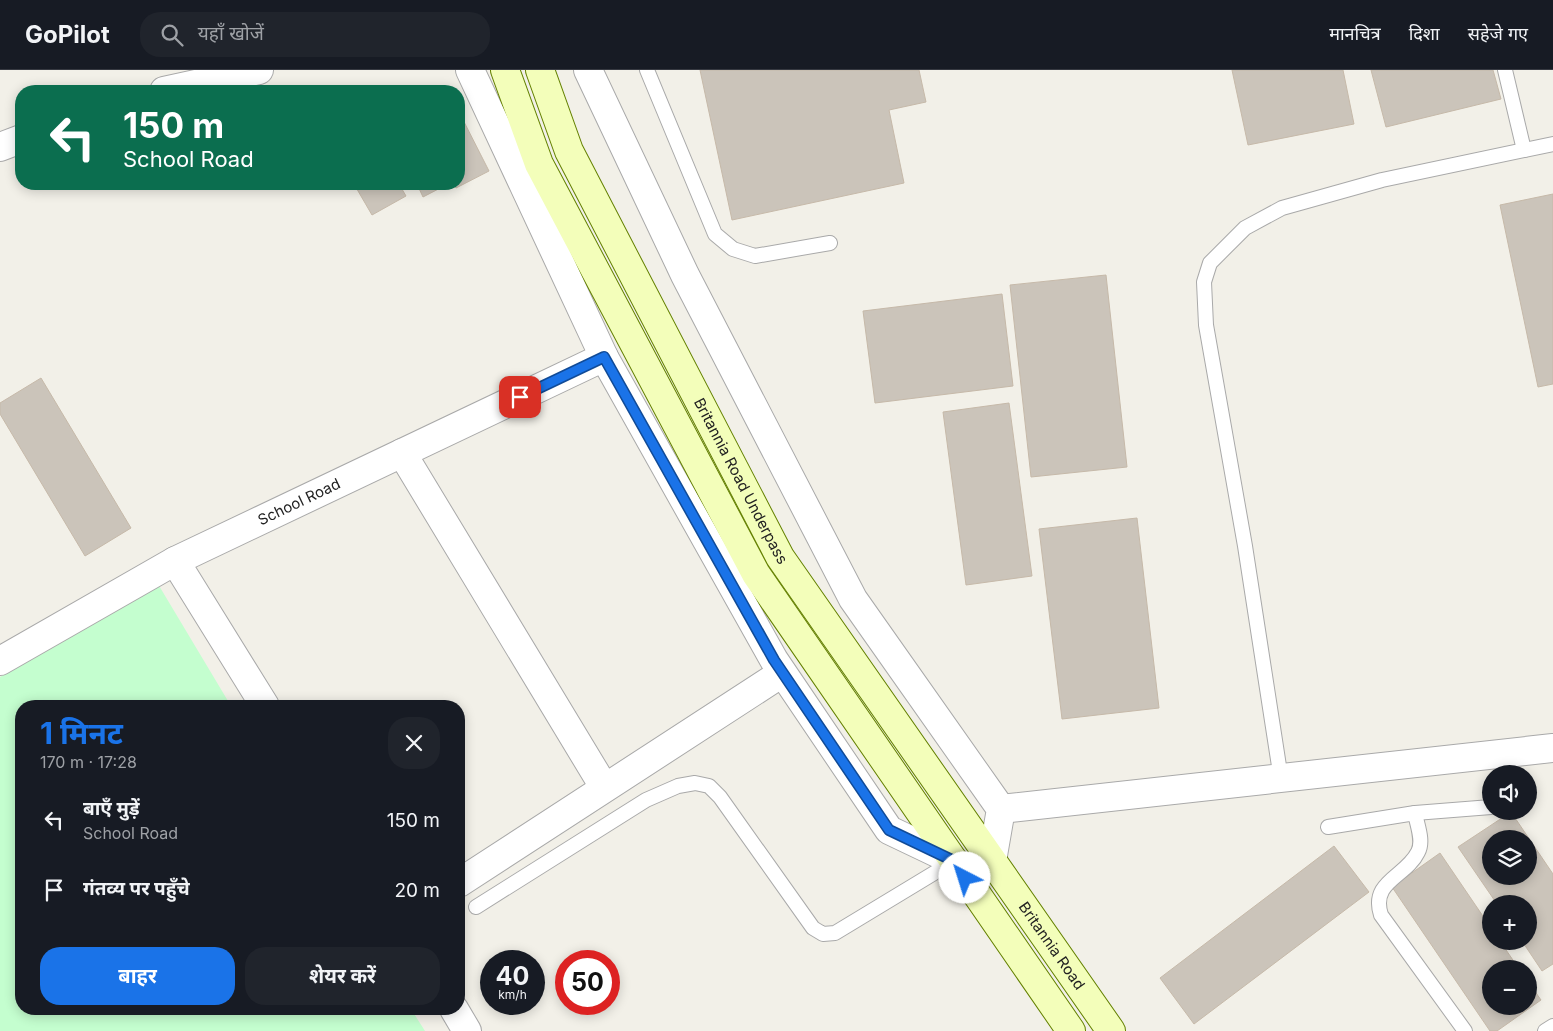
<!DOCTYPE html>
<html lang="hi">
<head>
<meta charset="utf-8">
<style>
  :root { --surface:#171b24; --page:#20242c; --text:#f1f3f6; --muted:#9ea1a6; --line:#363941; --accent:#1a73e8 }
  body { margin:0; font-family:Inter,"Noto Sans Devanagari",sans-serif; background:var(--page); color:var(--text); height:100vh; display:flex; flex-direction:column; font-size:19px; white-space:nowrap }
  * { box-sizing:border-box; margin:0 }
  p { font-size:16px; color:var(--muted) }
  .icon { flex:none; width:28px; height:28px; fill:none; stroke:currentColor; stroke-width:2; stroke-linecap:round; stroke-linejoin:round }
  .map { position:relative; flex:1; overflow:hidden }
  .side { position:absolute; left:15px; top:630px; width:450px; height:315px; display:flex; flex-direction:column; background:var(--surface); border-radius:20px; box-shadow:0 2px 12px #0003 }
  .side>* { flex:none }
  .guide { position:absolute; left:15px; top:15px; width:450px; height:105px; border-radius:20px; box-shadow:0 2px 12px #0003; background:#0b6e4f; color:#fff; overflow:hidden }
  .buttons { position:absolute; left:1482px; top:695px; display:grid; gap:10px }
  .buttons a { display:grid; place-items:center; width:55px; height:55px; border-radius:50%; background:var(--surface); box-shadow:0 2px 12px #0003; font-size:25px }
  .speed { position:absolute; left:480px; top:880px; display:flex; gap:10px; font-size:25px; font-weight:700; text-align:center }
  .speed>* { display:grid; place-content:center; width:65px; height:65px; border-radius:50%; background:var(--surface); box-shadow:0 2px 12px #0003; line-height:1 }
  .speed small { font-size:12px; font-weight:400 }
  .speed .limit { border:8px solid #d22; background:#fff; color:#111 }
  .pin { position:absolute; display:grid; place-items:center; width:42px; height:42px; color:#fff; margin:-21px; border-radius:10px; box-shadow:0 2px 8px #0006 }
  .me { position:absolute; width:55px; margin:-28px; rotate:320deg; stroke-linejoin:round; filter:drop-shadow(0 0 4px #0008) }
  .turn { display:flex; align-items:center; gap:18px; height:105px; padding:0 25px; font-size:22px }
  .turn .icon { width:65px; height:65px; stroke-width:2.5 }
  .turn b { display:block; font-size:35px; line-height:42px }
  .round { display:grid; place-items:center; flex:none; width:52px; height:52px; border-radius:20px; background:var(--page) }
  .overview { display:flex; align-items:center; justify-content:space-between; height:85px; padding:0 25px }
  h1 { font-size:30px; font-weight:700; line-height:38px; color:var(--accent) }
  .cta { display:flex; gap:10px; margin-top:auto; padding:10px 25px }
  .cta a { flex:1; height:58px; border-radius:20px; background:var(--accent); color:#fff; font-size:20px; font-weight:700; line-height:58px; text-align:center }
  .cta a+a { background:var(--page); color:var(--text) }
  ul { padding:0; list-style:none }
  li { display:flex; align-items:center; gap:15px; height:70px; padding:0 25px }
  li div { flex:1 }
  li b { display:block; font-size:19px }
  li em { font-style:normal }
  header { display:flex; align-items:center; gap:30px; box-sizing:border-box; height:70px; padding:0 25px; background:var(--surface); border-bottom:1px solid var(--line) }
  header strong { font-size:24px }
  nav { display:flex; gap:28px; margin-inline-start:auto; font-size:18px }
  .search { width:350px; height:45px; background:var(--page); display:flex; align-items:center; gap:12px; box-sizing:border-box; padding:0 18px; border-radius:20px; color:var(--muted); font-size:19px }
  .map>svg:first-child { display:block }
  .park { fill:#c4fecf }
  .building { fill:#cbc4ba; stroke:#c6b9a9; fill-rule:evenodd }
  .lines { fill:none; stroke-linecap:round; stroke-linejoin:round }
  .service-casing { stroke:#a9a9a9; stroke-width:16 }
  .minor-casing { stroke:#a9a9a9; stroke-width:30 }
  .secondary-casing { stroke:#648100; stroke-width:30 }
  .service { stroke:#fff; stroke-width:14 }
  .minor { stroke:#fff; stroke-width:28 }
  .secondary { stroke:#f3feba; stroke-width:28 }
  .route-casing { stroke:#114b97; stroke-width:12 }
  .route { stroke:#1a73e8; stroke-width:9 }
  .labels { text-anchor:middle; stroke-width:5; stroke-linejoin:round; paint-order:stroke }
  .street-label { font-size:15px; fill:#222; stroke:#fff }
</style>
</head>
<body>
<header>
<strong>GoPilot</strong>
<div class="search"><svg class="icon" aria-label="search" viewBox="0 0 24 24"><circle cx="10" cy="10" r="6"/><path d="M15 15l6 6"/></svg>यहाँ खोजें</div>
<nav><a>मानचित्र</a><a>दिशा</a><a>सहेजे गए</a></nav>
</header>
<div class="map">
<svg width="1553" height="961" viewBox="0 0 1553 961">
  <rect width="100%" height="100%" fill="#f2f0e8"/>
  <polygon class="park" points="158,514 231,636 21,636 21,939 411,939 425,961 0,961 0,607"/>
  <g class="building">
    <polygon points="700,0 919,0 926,32 889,40 904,113 732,150"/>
    <polygon points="1232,0 1343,0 1354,54 1248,75"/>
    <polygon points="1371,0 1493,0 1501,29 1386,57"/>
    <polygon points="459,42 489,101 456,118 454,114 459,114"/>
    <polygon points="354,114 399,114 406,126 372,145"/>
    <polygon points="417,114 448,114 423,127"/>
    <polygon points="1553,124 1553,314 1538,317 1500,135"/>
    <polygon points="1106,205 1127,397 1031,407 1010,215"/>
    <polygon points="1002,224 1013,316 875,333 863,241"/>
    <polygon points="41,308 131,458 85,486 0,344 0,333"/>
    <polygon points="1009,333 1032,506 966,515 943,342"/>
    <polygon points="1137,448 1159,638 1062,649 1039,459"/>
    <path d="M1511 742 1553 804V894L1542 901 1522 871H1529V834H1497L1458 777ZM1491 769H1529V806H1491Z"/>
    <polygon points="1334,776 1369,822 1194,954 1160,908"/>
    <polygon points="1440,783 1491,858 1491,871 1500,871 1519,899 1491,899 1491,936 1529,936 1529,913 1541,930 1497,961 1490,961 1392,817"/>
  </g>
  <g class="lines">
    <defs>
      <g id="service">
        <polyline points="647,0 715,164 733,179 755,186 830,173"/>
        <polyline points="1505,0 1524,80"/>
        <polyline points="1281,709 1245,476 1206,255 1204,212 1210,193 1245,158 1282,138 1382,110 1553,74"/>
        <polyline points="1415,743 1491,737"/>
        <path d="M1328 757 1415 743C1417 755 1424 771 1418 782 1406 807 1370 811 1381 845L1465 961"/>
        <polyline points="476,837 646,730 678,716 695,713 709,716 720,727 813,858 823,864 835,863 954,791"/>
        <polyline points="1545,961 1553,956"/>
      </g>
      <g id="minor">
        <polyline points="470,0 604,287 774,590 889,760 954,791"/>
        <polyline points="588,0 685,205 853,529 1001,739 992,791"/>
        <polyline points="164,21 259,0"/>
        <polyline points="0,77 21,69"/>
        <polyline points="402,383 604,717"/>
        <polyline points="175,491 265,636"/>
        <path id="s1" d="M0 591 175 491 604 287"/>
        <polyline points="1001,739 1553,678"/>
        <polyline points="459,813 782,603"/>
        <polyline points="454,939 467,961"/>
      </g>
      <g id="secondary">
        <polyline points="505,0 539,94 756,504 1071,961"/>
        <path id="s2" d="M540 0 569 81 780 487 1111 961"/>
      </g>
    </defs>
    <use href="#service" class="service-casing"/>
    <use href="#minor" class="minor-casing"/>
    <use href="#secondary" class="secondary-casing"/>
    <use href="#service" class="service"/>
    <use href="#minor" class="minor"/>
    <use href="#secondary" class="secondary"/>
  </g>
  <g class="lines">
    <defs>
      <polyline id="route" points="520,327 604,287 774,590 889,760 954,791 965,808"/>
    </defs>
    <use href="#route" class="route-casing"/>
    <use href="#route" class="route"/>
  </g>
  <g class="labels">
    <g class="street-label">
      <text dy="5" stroke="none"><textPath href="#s2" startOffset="458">Britannia Road Underpass</textPath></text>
      <text dy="5" stroke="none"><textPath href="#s1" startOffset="339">School Road</textPath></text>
      <text dy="5" stroke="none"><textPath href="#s2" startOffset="1018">Britannia Road</textPath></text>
    </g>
  </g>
</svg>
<div class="buttons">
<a><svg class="icon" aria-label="sound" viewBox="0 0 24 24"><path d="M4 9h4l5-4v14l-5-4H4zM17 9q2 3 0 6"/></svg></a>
<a><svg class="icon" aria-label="layers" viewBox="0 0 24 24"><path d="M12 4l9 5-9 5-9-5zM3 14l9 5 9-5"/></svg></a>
<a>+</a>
<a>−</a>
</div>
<div class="speed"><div>40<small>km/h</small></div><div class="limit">50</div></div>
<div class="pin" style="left:520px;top:327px;background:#d93025"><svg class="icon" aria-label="arrive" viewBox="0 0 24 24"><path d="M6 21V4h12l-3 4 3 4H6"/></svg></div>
<svg class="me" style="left:965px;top:808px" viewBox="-20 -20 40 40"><circle r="19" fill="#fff"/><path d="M0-13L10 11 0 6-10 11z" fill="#1a73e8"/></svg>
<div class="guide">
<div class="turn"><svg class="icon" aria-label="left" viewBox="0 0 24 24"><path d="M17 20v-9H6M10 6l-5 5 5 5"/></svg><div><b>150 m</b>School Road</div></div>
</div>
<section class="side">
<div class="overview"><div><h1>1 मिनट</h1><p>170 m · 17:28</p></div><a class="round"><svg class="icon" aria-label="close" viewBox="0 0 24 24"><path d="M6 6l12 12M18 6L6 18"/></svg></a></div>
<ul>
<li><svg class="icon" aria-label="left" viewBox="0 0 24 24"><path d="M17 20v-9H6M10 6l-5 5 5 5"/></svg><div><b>बाएँ मुड़ें</b><p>School Road</p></div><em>150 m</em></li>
<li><svg class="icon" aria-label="arrive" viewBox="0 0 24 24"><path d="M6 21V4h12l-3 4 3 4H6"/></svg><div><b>गंतव्य पर पहुँचे</b></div><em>20 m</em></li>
</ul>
<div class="cta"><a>बाहर</a><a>शेयर करें</a></div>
</section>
</div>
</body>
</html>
